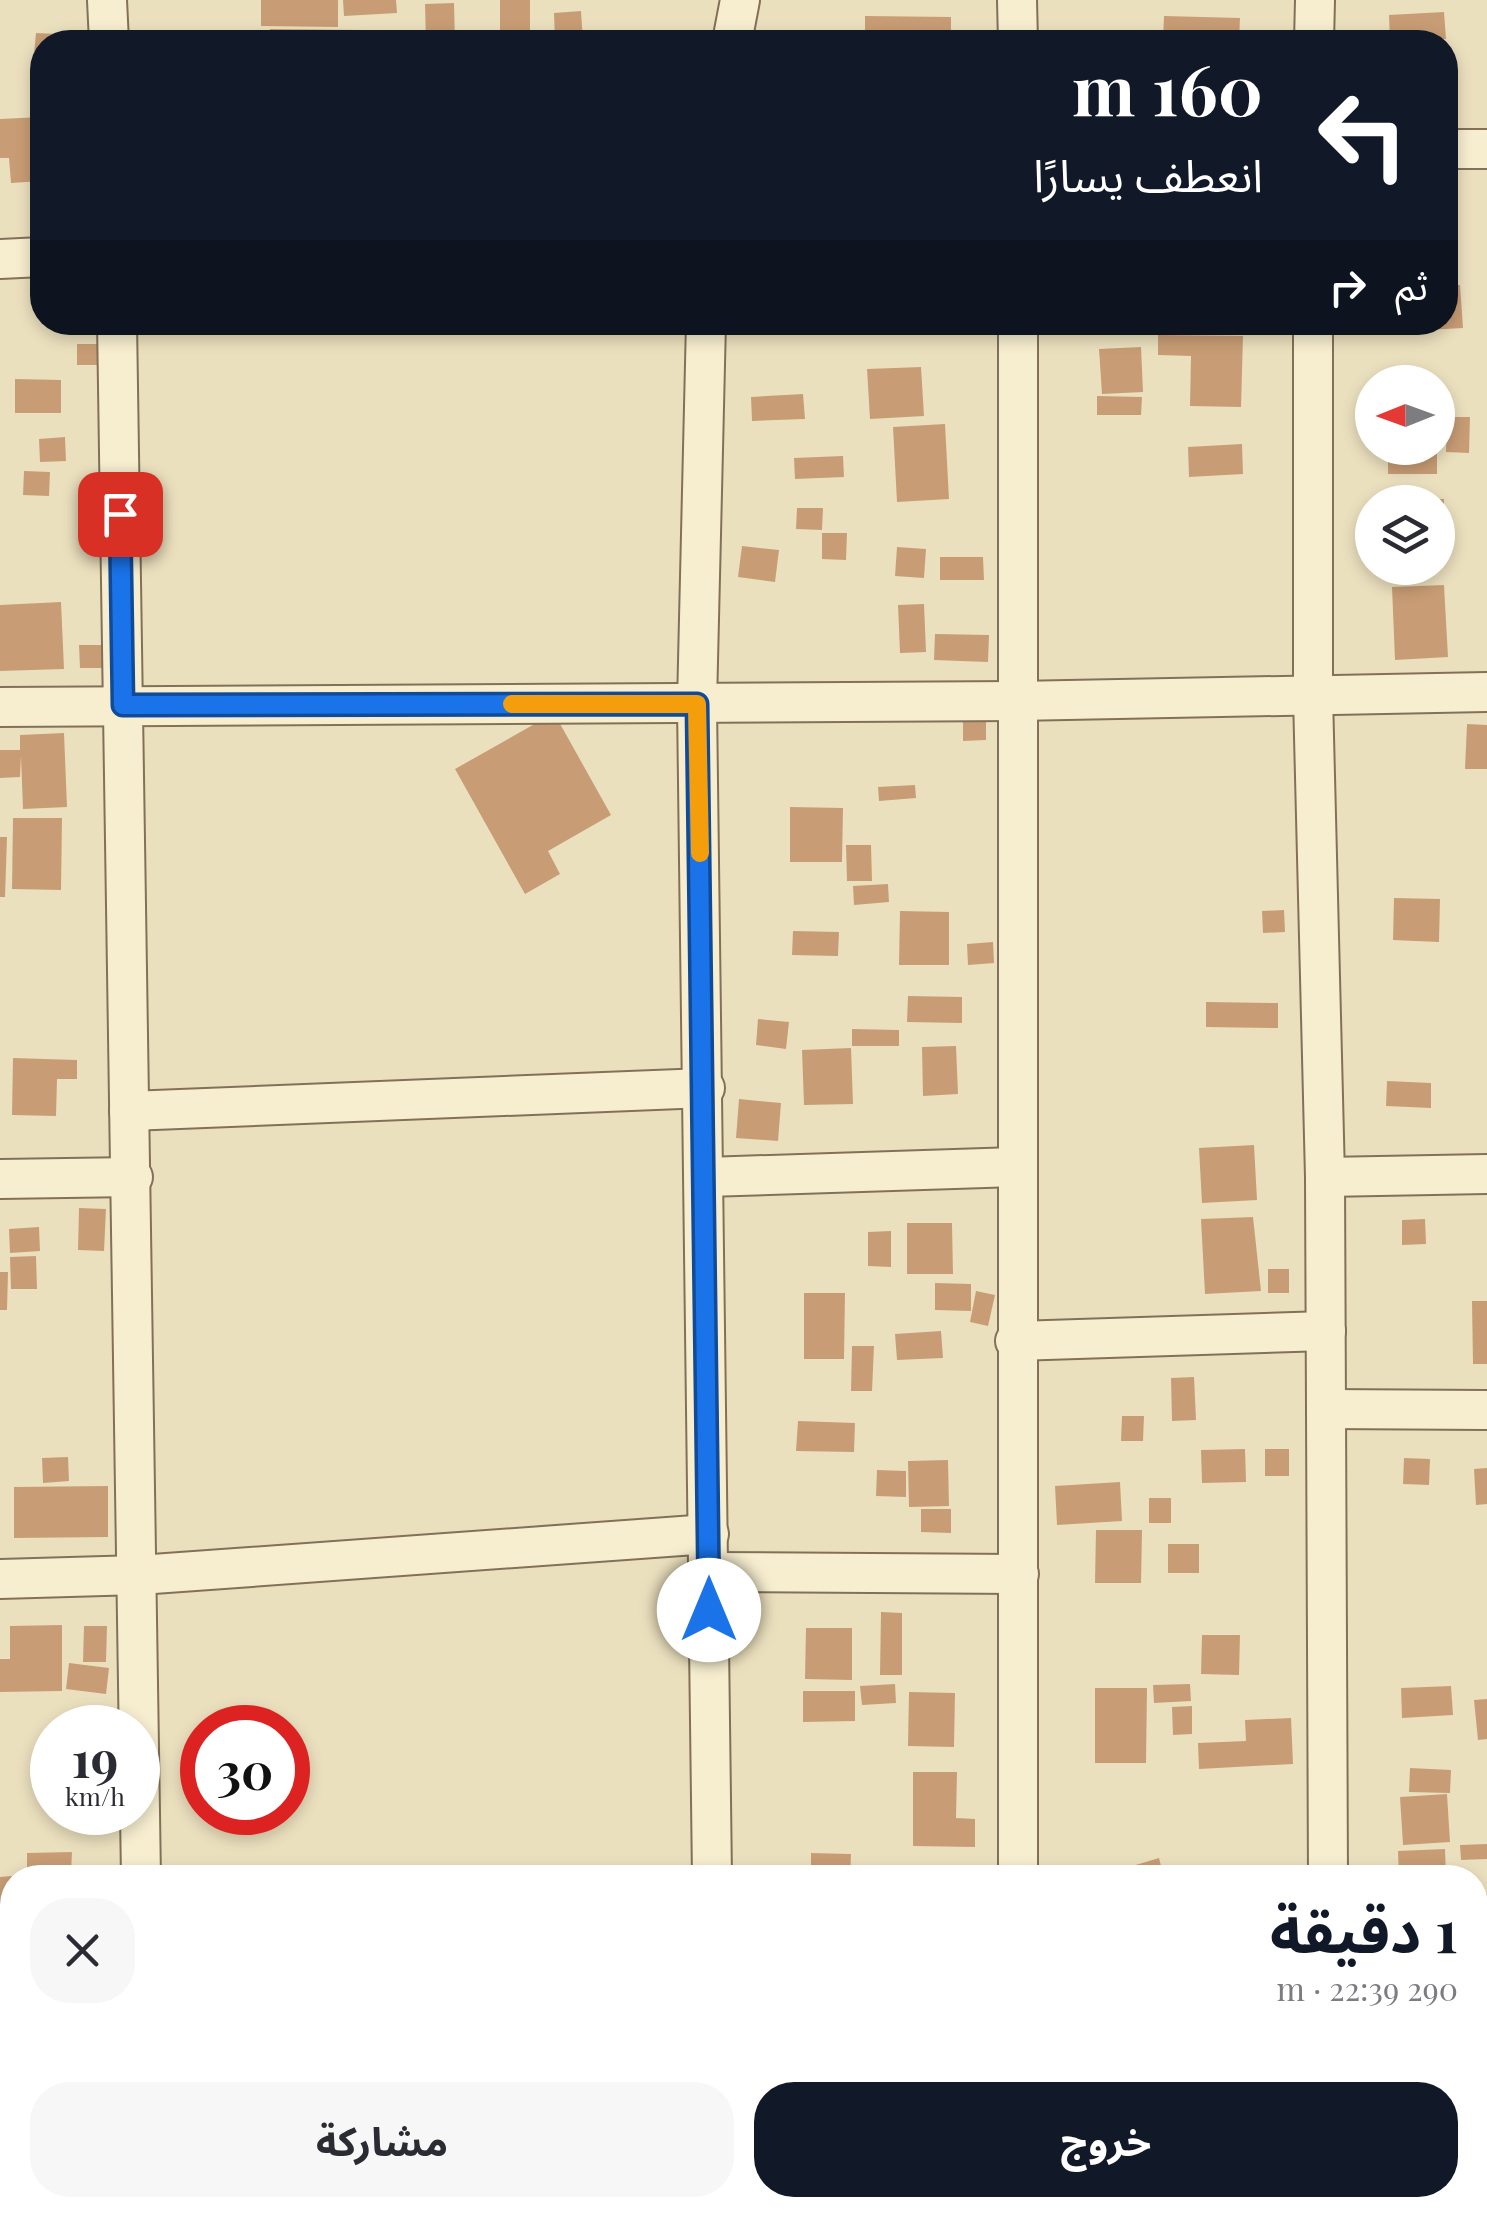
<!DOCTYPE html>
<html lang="ar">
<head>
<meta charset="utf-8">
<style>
  :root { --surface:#fff; --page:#f7f7f7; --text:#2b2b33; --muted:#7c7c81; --accent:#111827 }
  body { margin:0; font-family:"Playfair Display","Noto Sans Arabic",serif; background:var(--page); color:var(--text); direction:rtl; height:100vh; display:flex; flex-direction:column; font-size:38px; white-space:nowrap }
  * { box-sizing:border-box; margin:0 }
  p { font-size:32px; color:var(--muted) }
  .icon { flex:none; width:55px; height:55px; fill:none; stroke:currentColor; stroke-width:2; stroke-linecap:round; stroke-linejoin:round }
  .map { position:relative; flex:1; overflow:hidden; direction:ltr }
  .details { position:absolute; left:0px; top:1865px; width:1488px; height:352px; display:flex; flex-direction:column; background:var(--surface); border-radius:40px 40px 0 0; box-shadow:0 5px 15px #0003; direction:rtl }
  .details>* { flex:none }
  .guide { position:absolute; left:30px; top:30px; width:1428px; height:305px; border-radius:40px; box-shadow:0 5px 15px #0003; direction:rtl; background:#111827; color:#fff; overflow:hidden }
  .needle { width:65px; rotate:269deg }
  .controls { position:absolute; left:1355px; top:365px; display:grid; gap:20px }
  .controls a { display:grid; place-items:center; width:100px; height:100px; border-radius:50%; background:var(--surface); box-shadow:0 5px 15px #0003; font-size:50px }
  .speed { position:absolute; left:30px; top:1705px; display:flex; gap:20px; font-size:50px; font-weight:700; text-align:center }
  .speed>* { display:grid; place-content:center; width:130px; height:130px; border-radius:50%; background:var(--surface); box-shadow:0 5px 15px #0003; line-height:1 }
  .speed small { font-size:25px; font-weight:400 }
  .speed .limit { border:15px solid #d22; background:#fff; color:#111 }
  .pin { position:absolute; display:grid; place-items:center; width:85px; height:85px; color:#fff; margin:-42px; border-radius:20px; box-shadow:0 5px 15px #0006 }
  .me { position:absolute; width:110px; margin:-55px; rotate:0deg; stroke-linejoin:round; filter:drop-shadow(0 0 8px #0008) }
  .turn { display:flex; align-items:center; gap:35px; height:210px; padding:0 30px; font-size:45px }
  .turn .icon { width:130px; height:130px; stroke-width:2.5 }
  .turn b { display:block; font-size:70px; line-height:85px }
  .then { display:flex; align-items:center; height:95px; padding:0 30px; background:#0003; gap:20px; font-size:38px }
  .round { display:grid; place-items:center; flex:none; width:105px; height:105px; border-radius:40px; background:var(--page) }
  .summary { display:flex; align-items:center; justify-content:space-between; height:170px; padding:0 30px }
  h1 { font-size:60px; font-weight:700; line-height:75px; color:var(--accent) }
  .button { display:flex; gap:20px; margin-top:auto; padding:20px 30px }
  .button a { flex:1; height:115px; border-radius:40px; background:var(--accent); color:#fff; font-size:40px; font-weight:700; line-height:115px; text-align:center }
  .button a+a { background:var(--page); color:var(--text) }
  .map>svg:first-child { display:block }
  .building { fill:#c89d75 }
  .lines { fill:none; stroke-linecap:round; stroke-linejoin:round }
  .minor-casing { stroke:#827158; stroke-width:42 }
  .minor { stroke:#f7eed0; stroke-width:38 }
  .route-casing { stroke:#114b97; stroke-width:25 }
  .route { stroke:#1a73e8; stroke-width:18 }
  .slow { stroke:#f59e0b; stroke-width:18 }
</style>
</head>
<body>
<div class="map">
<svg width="1487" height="2217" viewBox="0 0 1487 2217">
  <rect width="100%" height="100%" fill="#ebe0be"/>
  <g class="building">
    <polygon points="261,0 338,0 338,27 261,26"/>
    <polygon points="343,0 396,0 397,13 344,16"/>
    <rect x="500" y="0" width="30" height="42"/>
    <polygon points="454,3 455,42 426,42 425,4"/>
    <polygon points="581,11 583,42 555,42 554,13"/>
    <polygon points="1444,12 1446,39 1390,42 1389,15"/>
    <polygon points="865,16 951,17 951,42 865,42"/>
    <polygon points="1164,16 1240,18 1239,42 1163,42"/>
    <polygon points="270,29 364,30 364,42 270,42"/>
    <polygon points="36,33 59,34 58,42 42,42 42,55 34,54"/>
    <polygon points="42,117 42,181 11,183 9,158 0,158 0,119"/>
    <polygon points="1460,285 1463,328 1390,332 1389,322 1445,322 1445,286"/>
    <rect x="779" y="322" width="76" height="8"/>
    <polygon points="1190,322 1227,322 1227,333 1190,332"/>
    <polygon points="1158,335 1243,336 1241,407 1190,406 1191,356 1158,355"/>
    <rect x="77" y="344" width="26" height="21"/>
    <polygon points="1141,347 1143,392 1102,394 1099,349"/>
    <polygon points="921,367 924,416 870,419 867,369"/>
    <polygon points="15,379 61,380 61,413 15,413"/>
    <polygon points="803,394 805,419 752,421 751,397"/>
    <polygon points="1097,396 1142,397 1141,415 1097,415"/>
    <polygon points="1447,417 1470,417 1469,453 1446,452"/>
    <polygon points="945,424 949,499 897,502 893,427"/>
    <polygon points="65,437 66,461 40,462 39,439"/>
    <polygon points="1242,444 1243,474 1189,477 1188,447"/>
    <rect x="1388" y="448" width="49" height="26"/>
    <polygon points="843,456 844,477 795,479 794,458"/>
    <polygon points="24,471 50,472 49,496 23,495"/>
    <polygon points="1400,499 1444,499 1444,554 1438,554 1438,502"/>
    <polygon points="797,508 823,508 822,530 796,529"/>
    <polygon points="822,533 847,533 846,560 822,559"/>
    <polygon points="742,546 779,550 775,582 738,577"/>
    <polygon points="897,547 926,549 924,578 895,576"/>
    <polygon points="940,557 983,557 984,580 940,580"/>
    <polygon points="1444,585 1448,657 1395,660 1392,587"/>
    <polygon points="61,602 64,669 0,671 0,605"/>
    <polygon points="924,604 926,652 900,653 898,605"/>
    <polygon points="935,634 989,635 988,662 934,660"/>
    <polygon points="79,645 107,645 107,668 80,668"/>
    <polygon points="554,713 611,815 548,851 560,874 525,894 455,769"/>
    <polygon points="963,719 986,719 986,740 963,741"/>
    <polygon points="1467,724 1487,725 1487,769 1465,769"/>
    <polygon points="64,733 67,807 23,809 21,756 20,777 0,778 0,750 20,750 20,735"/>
    <polygon points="915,785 916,798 879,801 878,787"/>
    <polygon points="790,807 843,808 842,862 790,862"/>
    <polygon points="13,818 62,818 61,890 12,889"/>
    <polygon points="0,837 7,837 5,897 0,897"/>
    <polygon points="846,845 871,845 872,881 847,881"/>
    <polygon points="888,884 889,902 854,905 853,886"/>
    <polygon points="1394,898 1440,899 1439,942 1393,940"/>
    <polygon points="1284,910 1285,932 1263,933 1262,911"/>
    <polygon points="900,911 949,912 949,965 899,965"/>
    <polygon points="793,931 839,932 838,956 792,955"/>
    <polygon points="993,942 994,963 968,965 967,944"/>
    <polygon points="908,996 962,997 962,1023 907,1022"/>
    <polygon points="1206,1002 1278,1003 1278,1028 1206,1027"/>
    <polygon points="758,1019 789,1022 786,1049 756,1045"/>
    <polygon points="852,1029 899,1030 899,1046 852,1046"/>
    <polygon points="956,1046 958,1094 923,1096 922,1047"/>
    <polygon points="851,1048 853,1104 804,1105 802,1050"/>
    <polygon points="13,1058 77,1060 77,1079 57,1079 56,1116 12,1115"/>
    <polygon points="1387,1081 1431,1083 1431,1108 1386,1106"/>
    <polygon points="739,1099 781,1103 778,1141 736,1138"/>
    <polygon points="1254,1145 1257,1200 1202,1203 1199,1148"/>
    <polygon points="79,1208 106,1209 104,1251 78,1250"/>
    <polygon points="1253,1217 1261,1291 1205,1294 1201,1219"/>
    <polygon points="1425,1219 1426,1244 1402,1245 1402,1220"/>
    <polygon points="907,1223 952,1223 953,1274 907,1274"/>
    <polygon points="39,1227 40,1251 10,1253 9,1229"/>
    <polygon points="891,1231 891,1267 868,1266 868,1232"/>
    <polygon points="36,1256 37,1289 11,1289 10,1257"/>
    <rect x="1268" y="1269" width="21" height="24"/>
    <polygon points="0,1272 8,1272 7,1310 0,1310"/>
    <polygon points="935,1283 971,1284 971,1311 935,1310"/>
    <polygon points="976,1291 995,1295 988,1326 970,1322"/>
    <polygon points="804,1293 845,1293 844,1359 804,1359"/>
    <polygon points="1472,1301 1487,1301 1487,1364 1473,1364"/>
    <polygon points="941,1331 943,1358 897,1360 895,1334"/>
    <polygon points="852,1346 874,1346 872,1391 851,1391"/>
    <polygon points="1194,1377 1196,1420 1172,1421 1171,1378"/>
    <polygon points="1122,1416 1144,1416 1143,1441 1121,1441"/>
    <polygon points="798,1421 855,1423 854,1452 796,1451"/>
    <polygon points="1245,1449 1246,1482 1202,1483 1201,1450"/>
    <rect x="1265" y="1449" width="24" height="27"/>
    <polygon points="68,1457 69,1481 43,1483 42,1458"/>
    <polygon points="1404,1458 1430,1459 1429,1485 1403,1484"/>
    <polygon points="948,1460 949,1506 909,1507 908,1461"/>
    <polygon points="1487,1468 1487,1504 1476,1505 1474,1469"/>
    <polygon points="877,1470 906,1471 906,1497 876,1496"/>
    <polygon points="1120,1482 1122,1521 1057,1525 1055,1486"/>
    <polygon points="108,1486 108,1537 14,1538 14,1487"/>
    <rect x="1149" y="1498" width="22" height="25"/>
    <polygon points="921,1509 951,1509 951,1533 921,1532"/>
    <polygon points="1096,1530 1142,1530 1141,1583 1095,1583"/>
    <rect x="1168" y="1544" width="31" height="29"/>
    <polygon points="881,1612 902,1613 902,1675 880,1675"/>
    <polygon points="62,1625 62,1691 0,1692 0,1659 10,1659 10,1626"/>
    <polygon points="84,1626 107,1626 106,1662 83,1662"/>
    <polygon points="806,1628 852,1628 852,1680 805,1679"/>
    <polygon points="1202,1635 1240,1635 1239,1675 1201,1674"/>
    <polygon points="69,1663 109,1668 106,1694 66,1689"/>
    <polygon points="895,1684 896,1703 862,1705 860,1686"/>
    <polygon points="1190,1684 1191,1701 1154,1703 1153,1685"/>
    <polygon points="1451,1686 1453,1715 1402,1718 1401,1688"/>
    <polygon points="1095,1688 1147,1688 1146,1763 1095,1763"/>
    <polygon points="803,1691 855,1691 855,1721 803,1722"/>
    <polygon points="909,1692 955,1693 954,1747 908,1746"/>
    <polygon points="1487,1699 1487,1739 1478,1740 1474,1700"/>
    <polygon points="1192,1706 1192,1734 1173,1735 1172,1707"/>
    <polygon points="1291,1718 1293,1764 1199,1769 1198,1743 1246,1741 1245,1720"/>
    <polygon points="1410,1768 1451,1770 1450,1793 1409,1792"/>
    <polygon points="913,1772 957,1772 956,1818 975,1819 975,1847 913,1846"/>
    <polygon points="1447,1794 1450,1842 1403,1845 1400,1797"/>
    <polygon points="1487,1844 1487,1859 1461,1860 1460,1845"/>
    <polygon points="1445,1849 1446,1878 1399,1878 1398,1851"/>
    <polygon points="72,1852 71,1873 65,1878 27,1874 27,1853"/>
    <polygon points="811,1853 851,1854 850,1878 811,1878"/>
    <polygon points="1159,1858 1164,1878 1131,1878 1129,1867"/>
    <polygon points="0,1877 12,1876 12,1927 0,1928"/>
    <polygon points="1487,1894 1487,1921 1477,1921 1477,1895"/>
    <rect x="0" y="2027" width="12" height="46"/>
    <polygon points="12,2155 17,2217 0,2217 0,2156"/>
    <rect x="43" y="2205" width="25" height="12"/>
    <polygon points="598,2205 624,2205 623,2217 598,2217"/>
    <rect x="914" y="2205" width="51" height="12"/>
  </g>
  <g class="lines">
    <defs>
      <g id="minor">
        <polyline points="107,0 109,42"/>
        <polyline points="1017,0 1018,42"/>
        <polyline points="732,42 740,0"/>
        <polyline points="1314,42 1315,0"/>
        <polyline points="1445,149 1487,149"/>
        <polyline points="0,259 42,257"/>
        <polyline points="117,322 141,1878"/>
        <polyline points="706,322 697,704 712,1878"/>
        <polyline points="1313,322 1313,696 1325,1177 1328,1878"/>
        <polyline points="0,707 1016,701 1487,692"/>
        <polyline points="129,1111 705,1088"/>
        <polyline points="706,1177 1016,1167"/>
        <polyline points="1325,1177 1487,1174"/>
        <polyline points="0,1179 133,1177"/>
        <polyline points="1015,1341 1326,1331"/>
        <polyline points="1326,1409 1487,1410"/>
        <polyline points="709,1572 1019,1574"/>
        <polyline points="0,1579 139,1575 709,1534"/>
        <polyline points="1018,1878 1018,322"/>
        <polyline points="1475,2115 1487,2115"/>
        <polyline points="0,2131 12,2131"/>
        <polyline points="145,2205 145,2217"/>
        <polyline points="715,2205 715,2217"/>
        <polyline points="1018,2205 1018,2217"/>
        <polyline points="1329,2205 1329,2217"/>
      </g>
    </defs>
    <use href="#minor" class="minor-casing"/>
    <use href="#minor" class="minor"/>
  </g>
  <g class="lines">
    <defs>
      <polyline id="route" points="120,514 123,705 697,704 709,1610"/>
    </defs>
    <use href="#route" class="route-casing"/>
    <use href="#route" class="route"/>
    <polyline class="slow" points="512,704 697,704 700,853"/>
  </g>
</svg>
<div class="controls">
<a><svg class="needle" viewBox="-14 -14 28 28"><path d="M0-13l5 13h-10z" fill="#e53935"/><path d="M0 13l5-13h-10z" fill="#7c7c81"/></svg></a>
<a><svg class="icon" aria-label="layers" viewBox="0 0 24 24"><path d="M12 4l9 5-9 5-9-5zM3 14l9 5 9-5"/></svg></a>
</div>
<div class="speed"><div>19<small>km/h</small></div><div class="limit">30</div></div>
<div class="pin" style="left:120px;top:514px;background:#d93025"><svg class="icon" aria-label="arrive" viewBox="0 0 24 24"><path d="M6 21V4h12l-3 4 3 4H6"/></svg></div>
<svg class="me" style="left:709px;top:1610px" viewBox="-20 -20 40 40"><circle r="19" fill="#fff"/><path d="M0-13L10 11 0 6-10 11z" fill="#1a73e8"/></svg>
<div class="guide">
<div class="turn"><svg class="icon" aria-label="left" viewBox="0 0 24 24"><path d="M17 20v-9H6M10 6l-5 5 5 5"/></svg><div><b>160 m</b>انعطف يسارًا</div></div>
<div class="then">ثم<svg class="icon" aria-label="right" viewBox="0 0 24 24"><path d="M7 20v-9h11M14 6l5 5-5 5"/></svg></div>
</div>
<section class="details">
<div class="summary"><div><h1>1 دقيقة</h1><p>290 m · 22:39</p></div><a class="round"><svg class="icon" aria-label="close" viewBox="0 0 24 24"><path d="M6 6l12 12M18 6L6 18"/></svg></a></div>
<div class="button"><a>خروج</a><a>مشاركة</a></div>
</section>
</div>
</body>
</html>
